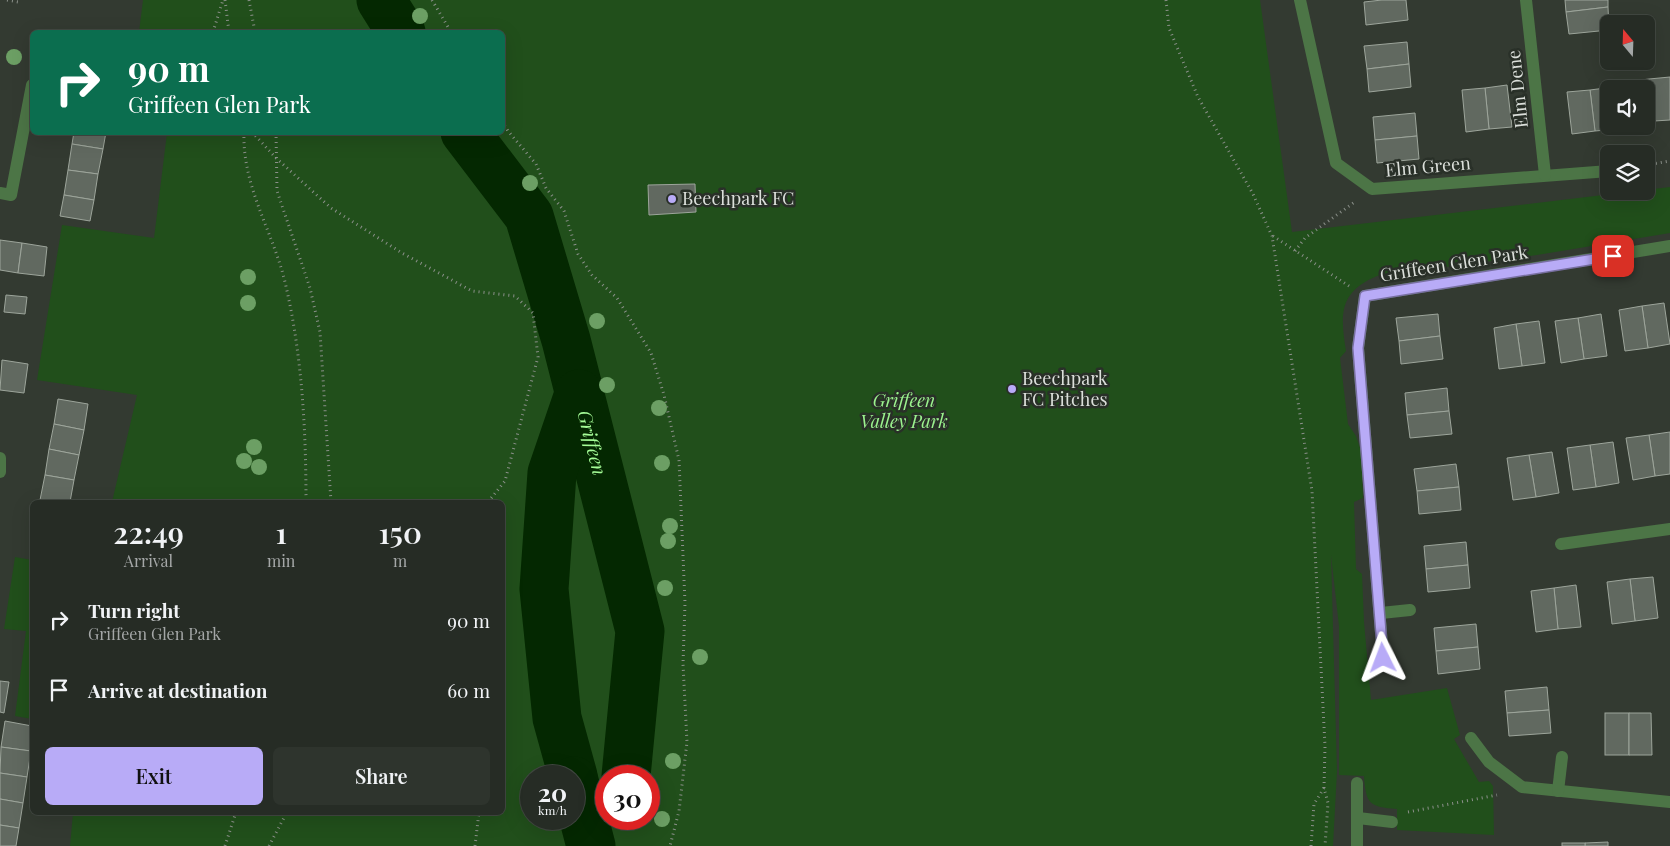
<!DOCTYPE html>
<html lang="en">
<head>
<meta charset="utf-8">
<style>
  :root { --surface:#262c25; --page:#2e342d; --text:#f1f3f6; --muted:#a4a7a7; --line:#424842; --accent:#b8abf7 }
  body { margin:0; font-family:"Playfair Display",serif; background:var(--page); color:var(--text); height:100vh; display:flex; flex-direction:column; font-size:19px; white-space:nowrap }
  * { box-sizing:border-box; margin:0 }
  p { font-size:16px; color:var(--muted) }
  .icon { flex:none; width:28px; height:28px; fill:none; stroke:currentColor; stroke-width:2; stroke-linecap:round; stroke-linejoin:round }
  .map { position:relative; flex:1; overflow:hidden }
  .sheet { position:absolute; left:30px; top:500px; width:475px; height:315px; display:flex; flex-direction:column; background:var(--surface); border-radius:8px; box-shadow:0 5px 20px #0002,0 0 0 1px var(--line) }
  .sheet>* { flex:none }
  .top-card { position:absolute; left:30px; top:30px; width:475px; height:105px; border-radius:8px; box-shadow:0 5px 20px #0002,0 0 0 1px var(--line); background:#0b6e4f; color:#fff; overflow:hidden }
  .needle { width:32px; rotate:341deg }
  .controls { position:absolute; left:1600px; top:15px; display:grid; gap:10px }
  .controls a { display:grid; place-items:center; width:55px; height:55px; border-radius:8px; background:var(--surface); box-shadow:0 5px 20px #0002,0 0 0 1px var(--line); font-size:25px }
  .speed { position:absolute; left:520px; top:765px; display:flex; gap:10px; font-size:25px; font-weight:700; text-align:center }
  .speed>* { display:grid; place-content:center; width:65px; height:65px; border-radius:50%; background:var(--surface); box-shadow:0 5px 20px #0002,0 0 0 1px var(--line); line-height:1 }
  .speed small { font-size:12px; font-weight:400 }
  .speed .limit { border:8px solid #d22; background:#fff; color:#111 }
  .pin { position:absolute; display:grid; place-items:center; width:42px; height:42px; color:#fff; margin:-21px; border-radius:10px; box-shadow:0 2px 8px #0006 }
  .me { position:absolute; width:55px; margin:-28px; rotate:357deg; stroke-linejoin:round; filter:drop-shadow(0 0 4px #0008) }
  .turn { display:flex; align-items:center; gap:18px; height:105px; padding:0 15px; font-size:22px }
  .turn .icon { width:65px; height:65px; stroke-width:2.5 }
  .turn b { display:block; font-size:35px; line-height:42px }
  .eta { display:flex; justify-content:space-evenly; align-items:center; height:85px; text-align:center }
  .eta b { font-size:30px; font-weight:600; line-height:35px }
  .action { display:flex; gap:10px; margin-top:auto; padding:10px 15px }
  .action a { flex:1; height:58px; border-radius:8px; background:var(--accent); color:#111; font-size:20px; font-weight:600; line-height:58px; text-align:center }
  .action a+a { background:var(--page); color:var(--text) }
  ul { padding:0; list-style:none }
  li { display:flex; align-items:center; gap:15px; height:70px; padding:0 15px }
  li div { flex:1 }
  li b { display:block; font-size:19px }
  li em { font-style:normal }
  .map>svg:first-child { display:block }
  .green { fill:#214f1b; fill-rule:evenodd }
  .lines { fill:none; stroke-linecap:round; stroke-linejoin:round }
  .river { stroke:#042801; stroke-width:49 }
  .building { fill:#616960; stroke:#9da59b }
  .path { stroke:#8b908a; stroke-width:3; stroke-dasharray:1 4; stroke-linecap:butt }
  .minor { stroke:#4c7546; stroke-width:12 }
  .tree { fill:#6c9f64 }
  .route-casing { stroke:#786fa1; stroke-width:12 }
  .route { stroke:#b8abf7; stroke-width:9 }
  .poi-dot { fill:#b8abf7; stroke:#293028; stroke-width:2 }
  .labels { text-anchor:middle; stroke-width:5; stroke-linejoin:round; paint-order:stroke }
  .street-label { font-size:18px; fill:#dbdfda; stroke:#293028 }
  .poi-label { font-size:18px; fill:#dbdfda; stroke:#293028; text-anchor:start }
  .park-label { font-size:18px; font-style:italic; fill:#9bf28e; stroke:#293028 }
  .water-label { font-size:19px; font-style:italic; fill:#a5fc97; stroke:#293028 }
</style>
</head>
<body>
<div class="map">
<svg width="1670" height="846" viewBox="0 0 1670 846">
  <rect width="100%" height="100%" fill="#333a31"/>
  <g class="green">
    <path d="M143 0H1260L1292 232 1670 187V233L1537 255 1377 276C1339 292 1340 314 1346 351L1340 358 1348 424 1356 436 1361 451 1363 498 1354 502 1356 569 1362 574 1364 622 1371 700 1447 688 1460 735 1454 739 1479 782 1489 781 1493 786 1494 835 1397 830V809C1369 807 1366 804 1364 776L1339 775V626L1331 555 1337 771 1333 846H70L73 813 502 812V502H112L137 395 37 380 62 225 154 238 167 133 502 132V32H139ZM531 776H574V819H531ZM606 776H649V819H606Z"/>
    <polygon points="15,557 32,560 32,719 15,716 26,631 4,629"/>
  </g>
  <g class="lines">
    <g class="river">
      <polyline points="381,0 401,32"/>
      <path id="s1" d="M465 132 529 216 566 340 640 631 626 776"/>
      <polyline points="573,776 557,718 544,589 552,473 579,394"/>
      <polyline points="574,781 591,846"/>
    </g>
  </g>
  <g class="building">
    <polygon points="1382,0 1406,0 1408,20 1366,25 1364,2"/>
    <polygon points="1565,0 1608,0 1608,7 1566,12"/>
    <polygon points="1608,7 1609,30 1569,34 1566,12"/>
    <polygon points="1407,42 1409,64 1367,69 1364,46"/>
    <polygon points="1409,64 1411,87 1369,92 1367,69"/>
    <polygon points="1670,77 1670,120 1654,121 1649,79"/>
    <polygon points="1649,79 1654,121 1646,122 1646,89 1627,89 1626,82"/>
    <polygon points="1507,85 1512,127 1489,129 1485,88"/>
    <polygon points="1613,87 1609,89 1609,126 1617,126 1617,129 1595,131 1590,90"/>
    <polygon points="1485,88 1489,129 1466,132 1462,90"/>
    <polygon points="1590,90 1595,131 1572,134 1567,92"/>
    <polygon points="1415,113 1417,136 1375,140 1373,117"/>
    <polygon points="74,132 106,132 103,149 72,144"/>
    <polygon points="1417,136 1419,159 1377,163 1375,140"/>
    <polygon points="72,144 103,149 98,174 68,170"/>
    <polygon points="68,170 98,174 94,200 64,195"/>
    <polygon points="695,184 696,212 649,215 648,185"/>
    <polygon points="64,195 94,200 90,221 60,216"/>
    <polygon points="0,240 22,243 18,273 0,270"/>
    <polygon points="22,243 47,247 44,276 18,273"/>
    <polygon points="6,295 27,297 25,314 4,312"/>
    <polygon points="1664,303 1670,344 1648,348 1642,306"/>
    <polygon points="1642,306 1648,348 1625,351 1619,310"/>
    <polygon points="1438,314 1440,336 1399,341 1396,318"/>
    <polygon points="1601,314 1607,356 1584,359 1578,318"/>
    <polygon points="1578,318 1584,359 1561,363 1555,321"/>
    <polygon points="1539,321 1545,363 1522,366 1516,324"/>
    <polygon points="1516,324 1522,366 1499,369 1494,328"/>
    <polygon points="1440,336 1443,359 1401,364 1399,341"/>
    <polygon points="2,360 28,364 24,393 0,390"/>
    <polygon points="1447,388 1449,411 1407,415 1405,393"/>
    <polygon points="58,399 88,404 84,430 54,424"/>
    <polygon points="1449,411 1452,434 1410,438 1407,415"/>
    <polygon points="54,424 84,430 79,455 49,449"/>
    <polygon points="1670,432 1670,474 1655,476 1649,435"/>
    <polygon points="1649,435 1655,476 1633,480 1626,438"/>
    <polygon points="1613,442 1619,483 1596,487 1590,445"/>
    <polygon points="1590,445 1596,487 1573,490 1567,448"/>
    <polygon points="49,449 79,455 74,480 45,475"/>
    <polygon points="1552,452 1559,493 1536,497 1529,455"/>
    <polygon points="1529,455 1536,497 1513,500 1507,458"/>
    <polygon points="1456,464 1459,487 1417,491 1414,469"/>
    <polygon points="45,475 74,480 70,502 40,500"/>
    <polygon points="1459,487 1461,510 1419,514 1417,491"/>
    <polygon points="1466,542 1468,565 1426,569 1424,546"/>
    <polygon points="1468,565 1470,588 1428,592 1426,569"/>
    <polygon points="1653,577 1658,618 1635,621 1630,579"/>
    <polygon points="1630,579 1635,621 1612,624 1607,582"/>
    <polygon points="1576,585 1581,627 1558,629 1554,588"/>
    <polygon points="1554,588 1558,629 1536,632 1531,591"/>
    <polygon points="1476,624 1478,647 1436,651 1434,628"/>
    <polygon points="1478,647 1480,669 1438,674 1436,651"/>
    <polygon points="0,681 9,682 4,713 0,712"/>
    <polygon points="1547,687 1549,710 1507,713 1505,691"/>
    <polygon points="1549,710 1551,733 1509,736 1507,713"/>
    <rect x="1605" y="713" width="24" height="42"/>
    <polygon points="1629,713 1651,713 1652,755 1629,755"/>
    <polygon points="5,721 32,726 31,751 1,747"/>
    <polygon points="1,747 31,751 27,777 0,773"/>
    <polygon points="0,773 27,777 23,803 0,799"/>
    <polygon points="0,799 23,803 19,828 0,825"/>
    <polygon points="0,825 19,828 16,846 0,846"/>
    <polygon points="1608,842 1608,846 1585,846 1585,843"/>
    <rect x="1562" y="843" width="23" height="3"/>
  </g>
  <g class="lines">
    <g class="path">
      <polyline points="7,0 18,2"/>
      <polyline points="225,0 229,32"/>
      <polyline points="249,0 255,32"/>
      <polyline points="432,0 451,32"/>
      <polyline points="1166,0 1169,28 1198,97 1253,194 1272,236 1312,491 1325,746 1324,788 1328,803 1325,846"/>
      <polyline points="213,32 223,0"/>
      <polyline points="502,121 508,131 536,164 546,188 564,211 578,254 592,275 617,298 651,353 664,395 679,460 685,603 683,664 687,742 679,811 670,846"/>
      <path d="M244 132C242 186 273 232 285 282 302 354 306 429 306 502"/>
      <polyline points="252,132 276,158 331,208 402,253 472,291 515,296 533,313 538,357 505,481 488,502"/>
      <polyline points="276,132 277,191 310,288 320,332 331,502"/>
      <polyline points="1646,165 1670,161"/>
      <polyline points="1273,236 1349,286"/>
      <polyline points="1295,251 1305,238 1356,201"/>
      <polyline points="1408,812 1497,795"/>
      <polyline points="225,846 236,812"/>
      <polyline points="269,846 287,812"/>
      <polyline points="475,846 479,812"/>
      <polyline points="1311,846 1314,804 1324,788"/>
    </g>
    <g class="minor">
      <polyline points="1300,0 1336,163 1372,189 1609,171"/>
      <polyline points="1526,0 1545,175"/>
      <polyline points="0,193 11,195 32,85"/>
      <polyline points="0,458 0,472"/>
      <polyline points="1561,544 1670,529"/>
      <polyline points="1381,613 1410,610"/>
      <polyline points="1383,657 1358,348 1365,296 1670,246"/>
      <polyline points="1471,738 1489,762 1522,787 1670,802"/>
      <polyline points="1558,791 1562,757"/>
      <polyline points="1358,818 1392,822"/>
      <polyline points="1357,846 1357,783"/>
    </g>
  </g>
  <g class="tree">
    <circle cx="420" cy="16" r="8"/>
    <circle cx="14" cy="57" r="8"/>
    <circle cx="530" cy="183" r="8"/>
    <circle cx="248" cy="277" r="8"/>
    <circle cx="248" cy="303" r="8"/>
    <circle cx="597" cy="321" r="8"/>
    <circle cx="607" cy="385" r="8"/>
    <circle cx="659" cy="408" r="8"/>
    <circle cx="254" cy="447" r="8"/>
    <circle cx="244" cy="461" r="8"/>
    <circle cx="662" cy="463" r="8"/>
    <circle cx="259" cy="467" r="8"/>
    <circle cx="670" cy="526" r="8"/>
    <circle cx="668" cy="541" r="8"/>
    <circle cx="665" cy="588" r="8"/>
    <circle cx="700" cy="657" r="8"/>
    <circle cx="673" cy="761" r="8"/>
    <circle cx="662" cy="819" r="8"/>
  </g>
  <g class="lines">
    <defs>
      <polyline id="route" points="1383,658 1358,348 1365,296 1613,256"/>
    </defs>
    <use href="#route" class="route-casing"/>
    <use href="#route" class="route"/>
  </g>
  <g class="poi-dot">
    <circle cx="672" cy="199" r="5"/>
    <circle cx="1012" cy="389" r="5"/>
  </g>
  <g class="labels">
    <g class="street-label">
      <text transform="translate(1518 89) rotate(-96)" y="6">Elm Dene</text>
      <text transform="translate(1428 167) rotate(-5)" y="6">Elm Green</text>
      <text transform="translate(1454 264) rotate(-9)" y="6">Griffeen Glen Park</text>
    </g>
    <g class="poi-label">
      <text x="682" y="205">Beechpark FC</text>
      <text x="1022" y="385">Beechpark<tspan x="1022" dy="21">FC Pitches</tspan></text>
    </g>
    <g class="park-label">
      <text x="904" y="407">Griffeen<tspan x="904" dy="21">Valley Park</tspan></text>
    </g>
    <g class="water-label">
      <text dy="7" stroke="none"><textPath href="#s1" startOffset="341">Griffeen</textPath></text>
    </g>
  </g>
</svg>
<div class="controls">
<a><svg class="needle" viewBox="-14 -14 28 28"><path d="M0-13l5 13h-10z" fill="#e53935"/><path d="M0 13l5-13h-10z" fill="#a4a7a7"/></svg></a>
<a><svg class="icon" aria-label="sound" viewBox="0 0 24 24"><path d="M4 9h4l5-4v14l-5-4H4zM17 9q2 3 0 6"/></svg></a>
<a><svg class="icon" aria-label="layers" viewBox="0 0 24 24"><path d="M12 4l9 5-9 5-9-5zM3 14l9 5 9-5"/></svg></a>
</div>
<div class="speed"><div>20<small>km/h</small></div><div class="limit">30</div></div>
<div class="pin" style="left:1613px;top:256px;background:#d93025"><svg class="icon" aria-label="arrive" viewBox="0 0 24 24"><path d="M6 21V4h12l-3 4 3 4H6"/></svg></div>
<svg class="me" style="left:1383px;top:658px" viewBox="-20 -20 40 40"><path d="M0-17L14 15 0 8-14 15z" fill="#b8abf7" stroke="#fff" stroke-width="4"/></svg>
<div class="top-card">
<div class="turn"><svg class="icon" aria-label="right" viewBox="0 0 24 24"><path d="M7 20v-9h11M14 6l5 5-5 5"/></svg><div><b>90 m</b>Griffeen Glen Park</div></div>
</div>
<section class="sheet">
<div class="eta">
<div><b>22:49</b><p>Arrival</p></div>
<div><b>1</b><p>min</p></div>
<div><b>150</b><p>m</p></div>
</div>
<ul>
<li><svg class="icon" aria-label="right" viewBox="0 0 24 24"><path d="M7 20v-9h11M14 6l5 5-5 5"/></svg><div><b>Turn right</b><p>Griffeen Glen Park</p></div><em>90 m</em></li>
<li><svg class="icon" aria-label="arrive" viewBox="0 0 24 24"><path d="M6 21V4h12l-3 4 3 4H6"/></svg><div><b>Arrive at destination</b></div><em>60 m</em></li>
</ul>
<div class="action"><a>Exit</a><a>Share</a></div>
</section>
</div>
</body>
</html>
